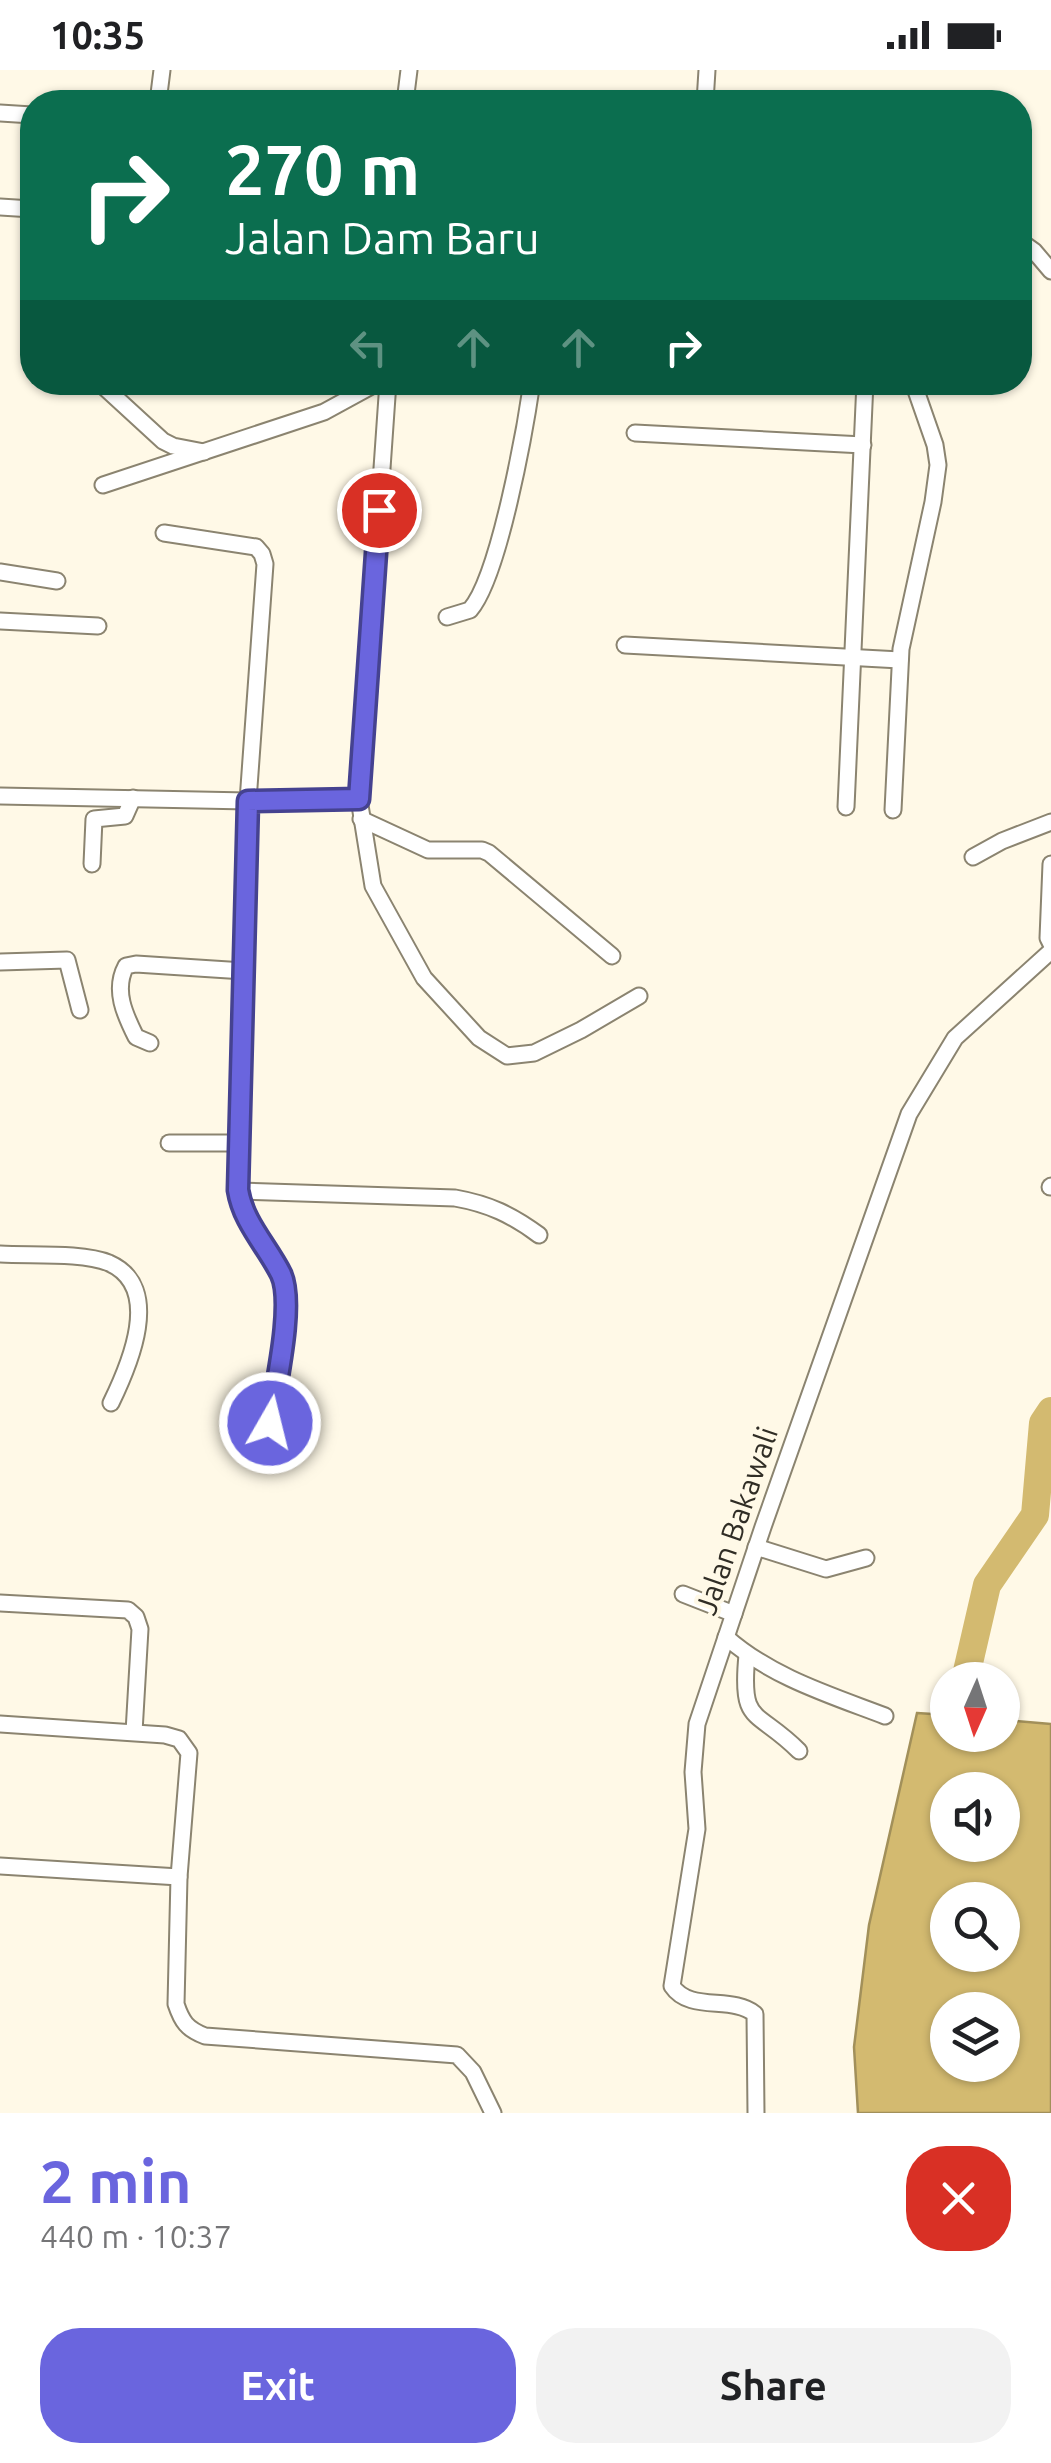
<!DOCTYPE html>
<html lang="en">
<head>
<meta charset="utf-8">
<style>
  :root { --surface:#fff; --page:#f2f2f2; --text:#202124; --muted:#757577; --accent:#6a65de }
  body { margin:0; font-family:Ubuntu,sans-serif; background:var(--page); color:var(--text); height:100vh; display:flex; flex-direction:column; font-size:38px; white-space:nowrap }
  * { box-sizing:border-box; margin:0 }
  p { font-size:32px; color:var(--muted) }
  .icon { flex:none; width:55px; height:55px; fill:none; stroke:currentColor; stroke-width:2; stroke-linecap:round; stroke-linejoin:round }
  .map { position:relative; height:2043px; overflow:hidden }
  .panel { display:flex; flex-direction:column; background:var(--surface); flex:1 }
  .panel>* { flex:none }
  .top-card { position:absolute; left:20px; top:20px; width:1012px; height:305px; border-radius:40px; box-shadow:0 2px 8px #0004; background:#0b6e4f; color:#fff; overflow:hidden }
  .needle { width:65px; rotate:183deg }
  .tools { position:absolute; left:930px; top:1592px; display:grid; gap:20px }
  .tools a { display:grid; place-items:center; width:90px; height:90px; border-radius:50%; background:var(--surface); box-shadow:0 2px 8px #0004; font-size:50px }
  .pin { position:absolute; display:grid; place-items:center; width:85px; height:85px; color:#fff; margin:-42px; border:5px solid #fff; border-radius:50%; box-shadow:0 2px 10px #0007 }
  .me { position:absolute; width:110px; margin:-55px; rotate:8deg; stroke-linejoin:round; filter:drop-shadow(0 0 8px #0008) }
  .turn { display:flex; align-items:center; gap:35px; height:210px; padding:0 40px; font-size:45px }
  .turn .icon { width:130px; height:130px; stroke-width:2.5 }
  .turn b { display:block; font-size:70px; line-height:85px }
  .lanes { display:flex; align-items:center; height:95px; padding:0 40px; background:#0003; justify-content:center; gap:50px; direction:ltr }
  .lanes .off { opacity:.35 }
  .round { display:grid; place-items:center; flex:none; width:105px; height:105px; border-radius:40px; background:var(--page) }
  .head { display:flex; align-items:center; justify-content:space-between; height:170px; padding:0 40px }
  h1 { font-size:60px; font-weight:600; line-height:75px; color:var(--accent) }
  .cta { display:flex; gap:20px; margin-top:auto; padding:20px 40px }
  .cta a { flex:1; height:115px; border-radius:40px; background:var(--accent); color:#fff; font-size:40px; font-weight:600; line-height:115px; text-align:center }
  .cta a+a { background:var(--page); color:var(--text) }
  .status { display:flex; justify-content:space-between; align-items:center; height:70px; padding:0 50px; background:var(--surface); direction:ltr }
  .status svg { height:28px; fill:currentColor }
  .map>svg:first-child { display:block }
  .water { fill:#d3ba70; stroke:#a2905a; stroke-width:2.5; fill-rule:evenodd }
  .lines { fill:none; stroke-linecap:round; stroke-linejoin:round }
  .river { stroke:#d3ba70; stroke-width:28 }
  .minor-casing { stroke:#8b8470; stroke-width:19 }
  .minor { stroke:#fff; stroke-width:15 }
  .route-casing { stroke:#454290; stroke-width:25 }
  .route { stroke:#6a65de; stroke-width:18 }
  .labels { text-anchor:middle; stroke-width:8; stroke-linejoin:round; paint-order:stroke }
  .street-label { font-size:30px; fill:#302d25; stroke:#fff9e7 }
</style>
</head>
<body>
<div class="status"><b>10:35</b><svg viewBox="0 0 49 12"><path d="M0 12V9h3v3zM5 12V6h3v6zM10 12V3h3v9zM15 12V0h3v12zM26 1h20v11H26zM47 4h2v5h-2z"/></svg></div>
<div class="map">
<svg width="1051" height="2043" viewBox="0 0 1051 2043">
  <rect width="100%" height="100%" fill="#fff9e7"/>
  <path class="water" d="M917 1643 947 1645 948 1665H1002L1003 1650 1051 1654V2043H858L854 1977 869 1855ZM948 1720H1002V1775H948ZM948 1830H1002V1885H948ZM948 1940H1002V1995H948Z"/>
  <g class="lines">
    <polyline class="river" points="965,1610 987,1515 1035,1445 1043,1353 1051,1341"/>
    <defs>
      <g id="minor">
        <polyline points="158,32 162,0"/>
        <polyline points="405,32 409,0"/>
        <polyline points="705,32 707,0"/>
        <polyline points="0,43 32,45"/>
        <polyline points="0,137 32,139"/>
        <polyline points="1020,171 1034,181 1051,201"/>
        <polyline points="388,312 359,729 373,816 424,908 479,968 507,986 534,983 581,960 639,926"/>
        <polyline points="102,315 163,371 173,376 204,382"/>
        <polyline points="635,363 863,375"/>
        <polyline points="103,415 324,342 379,312"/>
        <path d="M164 463 256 477 262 484 265 494 248 731 238 1121C243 1152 267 1176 281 1205 295 1234 275 1318 270 1353"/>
        <polyline points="0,502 57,511"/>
        <path d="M447 547 470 540C499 507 525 360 532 312"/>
        <polyline points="0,551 98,556"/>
        <polyline points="625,575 900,590"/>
        <polyline points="0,726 248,731 359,729"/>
        <polyline points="846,737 865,312"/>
        <polyline points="893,740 901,579 933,432 938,395 935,375 913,312"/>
        <polyline points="361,749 428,780 482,780 489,783 612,886"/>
        <polyline points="973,787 1002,771 1051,752"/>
        <polyline points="92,794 94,749 125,746 133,728"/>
        <polyline points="1051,794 1048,868 1051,874"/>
        <polyline points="0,892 67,890 80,940"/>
        <path d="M150 973 136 967C125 945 113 920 126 896L136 894 244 901"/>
        <polyline points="169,1073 239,1073"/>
        <polyline points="1050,1117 1051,1116"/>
        <path d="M238 1121 455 1128C489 1134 512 1145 539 1165"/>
        <path d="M0 1184C30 1186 82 1182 109 1193 164 1217 129 1296 111 1333"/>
        <polyline points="756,1477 826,1499 866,1488"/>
        <polyline points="683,1524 734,1544"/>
        <polyline points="0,1533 128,1540 136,1547 140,1559 134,1662"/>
        <path d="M726 1567C771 1607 830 1625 885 1646"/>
        <path d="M747 1585C740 1656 756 1638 799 1681"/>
        <path d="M0 1654 165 1665 179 1669 189 1683 179 1807 176 1934C182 1952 187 1959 205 1966L457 1985 473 2002 493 2043"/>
        <polyline points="0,1796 179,1807"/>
        <path d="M756 2043 755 1944C732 1925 690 1943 672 1916L697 1759 693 1702 697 1654 763 1457 909 1044 955 968 1051 881"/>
      </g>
    </defs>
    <use href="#minor" class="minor-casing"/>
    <use href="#minor" class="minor"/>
  </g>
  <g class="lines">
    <defs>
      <path id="route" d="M270 1353C275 1318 295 1234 281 1204 267 1176 243 1152 238 1120L248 731 359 729 379 440"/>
    </defs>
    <use href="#route" class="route-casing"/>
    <use href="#route" class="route"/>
  </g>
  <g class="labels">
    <g class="street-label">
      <text transform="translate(737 1451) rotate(-71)" y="10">Jalan Bakawali</text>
    </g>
  </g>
</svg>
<div class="tools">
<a><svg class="needle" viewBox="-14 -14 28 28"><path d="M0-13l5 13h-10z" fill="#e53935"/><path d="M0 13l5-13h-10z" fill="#757577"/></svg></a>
<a><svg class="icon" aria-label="sound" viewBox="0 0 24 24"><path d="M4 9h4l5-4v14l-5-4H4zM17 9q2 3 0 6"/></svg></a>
<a><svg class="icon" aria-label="search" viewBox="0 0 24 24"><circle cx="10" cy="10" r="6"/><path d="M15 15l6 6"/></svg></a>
<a><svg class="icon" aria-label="layers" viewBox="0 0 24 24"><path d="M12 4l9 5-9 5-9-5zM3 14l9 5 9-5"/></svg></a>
</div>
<div class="pin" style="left:379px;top:440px;background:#d93025"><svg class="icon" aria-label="arrive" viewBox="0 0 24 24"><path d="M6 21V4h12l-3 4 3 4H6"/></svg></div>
<svg class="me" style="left:270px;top:1353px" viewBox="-20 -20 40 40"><circle r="17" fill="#6a65de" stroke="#fff" stroke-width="3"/><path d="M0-11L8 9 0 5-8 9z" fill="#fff"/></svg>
<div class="top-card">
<div class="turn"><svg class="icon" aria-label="right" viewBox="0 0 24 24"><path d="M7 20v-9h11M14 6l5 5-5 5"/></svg><div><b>270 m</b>Jalan Dam Baru</div></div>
<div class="lanes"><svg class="icon off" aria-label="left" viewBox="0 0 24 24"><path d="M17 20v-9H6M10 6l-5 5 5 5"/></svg><svg class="icon off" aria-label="ahead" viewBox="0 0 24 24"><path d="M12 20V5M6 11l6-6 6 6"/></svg><svg class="icon off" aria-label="ahead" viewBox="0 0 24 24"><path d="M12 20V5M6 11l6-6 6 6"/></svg><svg class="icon" aria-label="right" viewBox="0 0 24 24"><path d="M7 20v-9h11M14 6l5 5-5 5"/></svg></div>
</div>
</div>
<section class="panel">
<div class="head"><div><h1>2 min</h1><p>440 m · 10:37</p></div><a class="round" style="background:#d93025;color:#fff"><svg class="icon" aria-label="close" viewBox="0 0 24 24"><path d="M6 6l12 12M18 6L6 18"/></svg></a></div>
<div class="cta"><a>Exit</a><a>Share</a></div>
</section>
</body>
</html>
